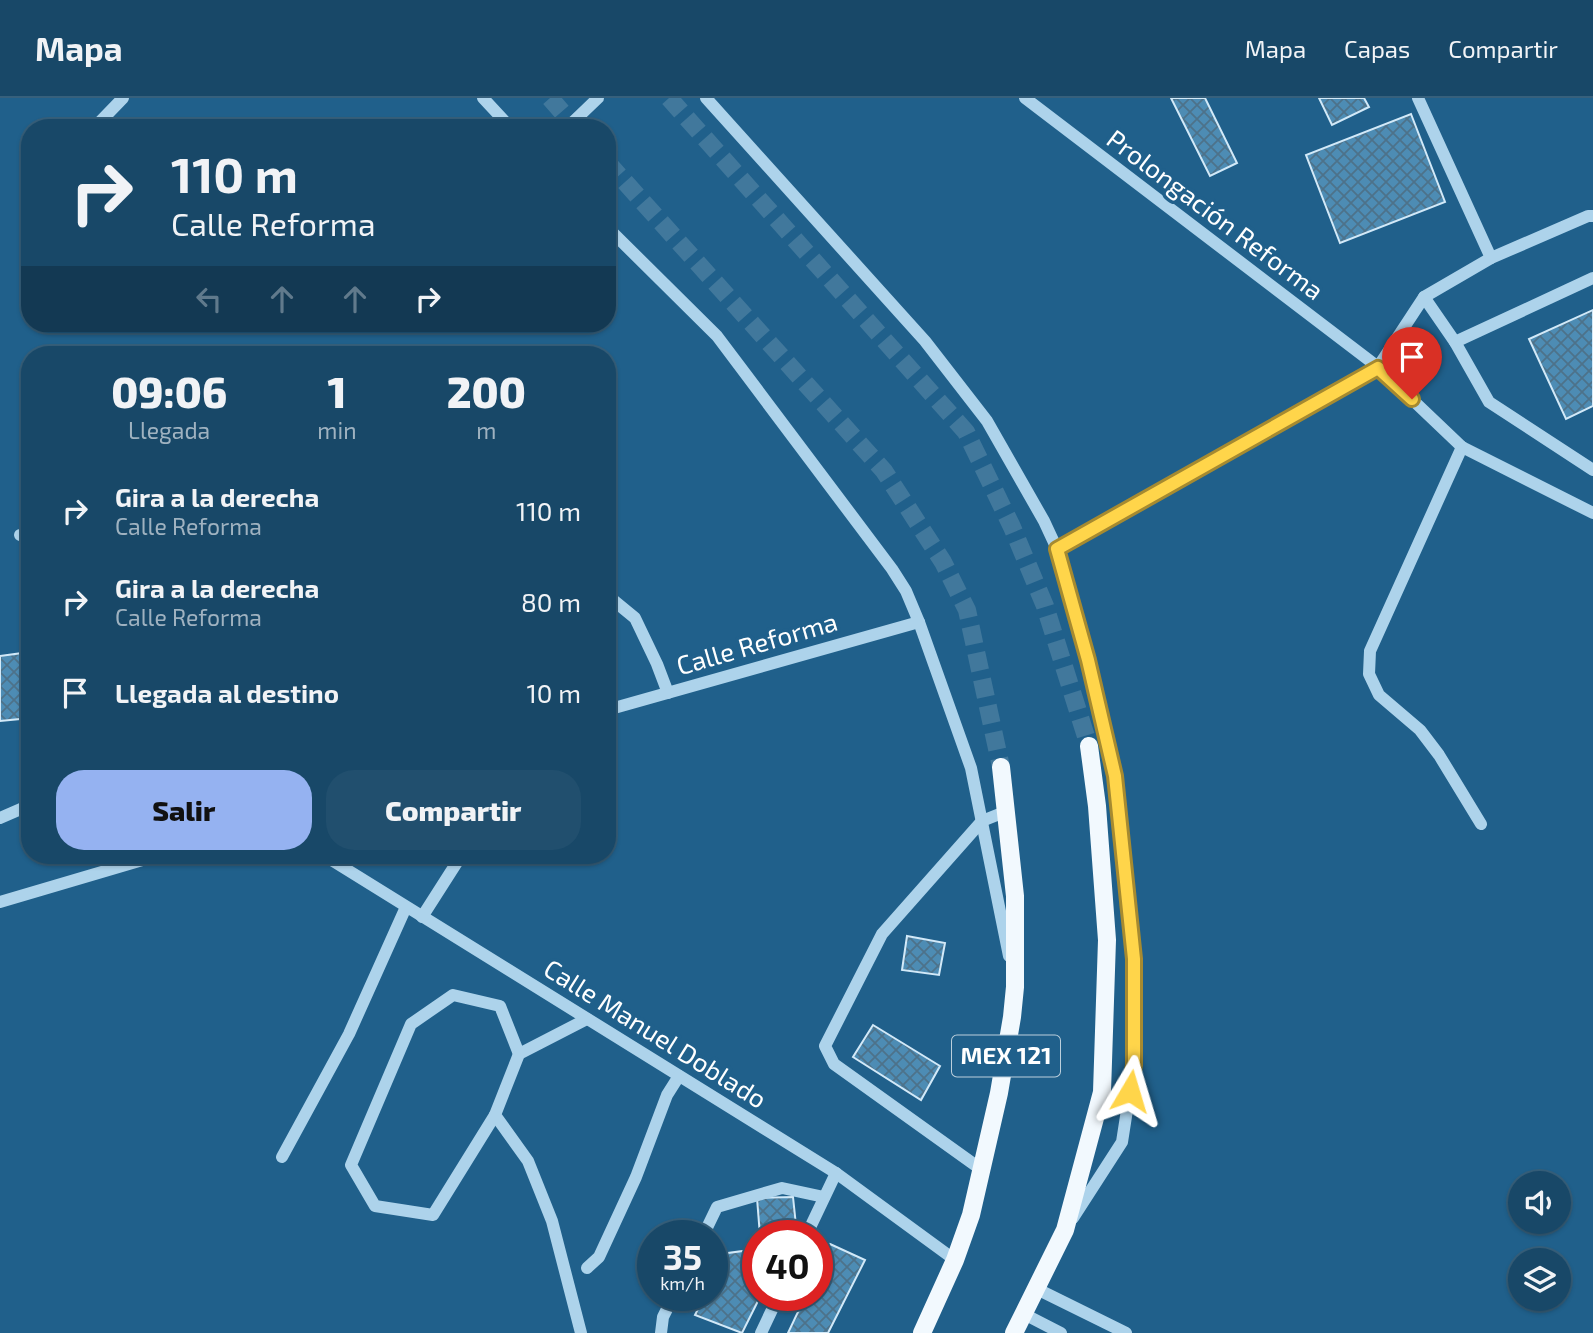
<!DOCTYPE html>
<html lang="es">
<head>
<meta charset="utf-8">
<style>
  :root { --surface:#184868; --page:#214f6e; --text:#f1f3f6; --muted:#9fb2c0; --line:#36607c; --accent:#95b2f1 }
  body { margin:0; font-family:"Exo 2",sans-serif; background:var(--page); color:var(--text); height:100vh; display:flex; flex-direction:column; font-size:26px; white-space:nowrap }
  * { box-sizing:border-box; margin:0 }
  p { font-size:23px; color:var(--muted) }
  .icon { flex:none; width:38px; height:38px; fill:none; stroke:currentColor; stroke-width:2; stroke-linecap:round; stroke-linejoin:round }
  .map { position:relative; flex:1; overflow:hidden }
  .details { position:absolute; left:21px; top:248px; width:595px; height:518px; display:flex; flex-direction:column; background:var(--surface); border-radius:28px; box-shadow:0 2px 5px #0004,0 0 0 2px var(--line) }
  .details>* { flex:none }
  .banner { position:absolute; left:21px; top:21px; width:595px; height:214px; border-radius:28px; box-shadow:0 2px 5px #0004,0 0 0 2px var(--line); background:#184868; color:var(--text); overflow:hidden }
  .controls { position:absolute; left:1508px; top:1073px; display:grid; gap:14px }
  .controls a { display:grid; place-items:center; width:63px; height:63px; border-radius:50%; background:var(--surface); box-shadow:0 2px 5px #0004,0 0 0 2px var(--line); font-size:35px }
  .speed { position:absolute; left:637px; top:1122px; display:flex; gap:14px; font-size:35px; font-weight:700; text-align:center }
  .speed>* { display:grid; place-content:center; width:91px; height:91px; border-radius:50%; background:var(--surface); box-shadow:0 2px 5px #0004,0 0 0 2px var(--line); line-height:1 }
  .speed small { font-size:18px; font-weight:400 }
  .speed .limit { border:10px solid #d22; background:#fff; color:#111 }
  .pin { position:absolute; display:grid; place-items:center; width:60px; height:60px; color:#fff; margin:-72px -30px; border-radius:50% 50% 50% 0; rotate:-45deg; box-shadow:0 0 7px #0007 }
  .pin .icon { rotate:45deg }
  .me { position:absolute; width:77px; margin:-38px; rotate:7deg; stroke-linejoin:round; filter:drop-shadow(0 0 5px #0008) }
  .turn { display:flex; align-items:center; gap:24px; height:147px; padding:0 35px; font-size:32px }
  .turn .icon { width:91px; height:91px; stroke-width:2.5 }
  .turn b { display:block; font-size:49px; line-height:60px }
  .lanes { display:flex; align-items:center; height:66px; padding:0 35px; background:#0003; justify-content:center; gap:35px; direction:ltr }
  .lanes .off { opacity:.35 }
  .eta { display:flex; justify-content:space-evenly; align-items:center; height:119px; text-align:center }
  .eta b { font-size:42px; font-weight:800; line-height:49px }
  .action { display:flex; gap:14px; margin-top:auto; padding:14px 35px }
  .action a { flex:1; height:80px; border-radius:28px; background:var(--accent); color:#111; font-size:28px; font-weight:800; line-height:80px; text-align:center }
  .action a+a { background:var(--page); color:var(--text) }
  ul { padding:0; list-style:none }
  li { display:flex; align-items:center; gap:21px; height:91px; padding:0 35px }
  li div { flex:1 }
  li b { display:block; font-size:26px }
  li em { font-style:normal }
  header { display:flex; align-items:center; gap:42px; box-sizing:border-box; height:98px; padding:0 35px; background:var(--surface); border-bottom:2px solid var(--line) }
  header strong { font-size:33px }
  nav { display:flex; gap:38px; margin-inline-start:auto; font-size:24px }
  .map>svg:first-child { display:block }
  .building { fill:url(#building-cross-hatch); stroke:#d2e9f8; stroke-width:2 }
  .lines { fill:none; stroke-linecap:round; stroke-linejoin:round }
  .major-tunnel { stroke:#41789c; stroke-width:18; stroke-dasharray:18 9; stroke-linecap:butt }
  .minor { stroke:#add3eb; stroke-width:12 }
  .major { stroke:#f2f9fe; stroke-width:18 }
  .route-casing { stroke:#a68a30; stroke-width:18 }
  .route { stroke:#ffd54a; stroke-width:12 }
  .labels { text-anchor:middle; stroke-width:7; stroke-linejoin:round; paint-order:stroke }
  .shield { fill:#20608b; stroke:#bccfdc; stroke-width:2 }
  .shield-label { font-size:24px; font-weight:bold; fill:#fff }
  .street-label { font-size:26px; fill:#fff; stroke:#20608b }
</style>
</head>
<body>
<header>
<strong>Mapa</strong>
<nav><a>Mapa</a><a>Capas</a><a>Compartir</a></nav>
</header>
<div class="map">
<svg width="1593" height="1235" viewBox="0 0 1593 1235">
  <defs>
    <pattern id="building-cross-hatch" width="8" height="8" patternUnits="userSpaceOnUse" patternTransform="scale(1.75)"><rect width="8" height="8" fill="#4d8cb4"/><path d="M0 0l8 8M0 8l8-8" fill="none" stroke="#4d728a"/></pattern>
  </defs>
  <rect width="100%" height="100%" fill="#20608b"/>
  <g class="building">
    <polygon points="1171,0 1205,0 1237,65 1210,78"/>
    <polygon points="1319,0 1364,0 1369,9 1332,27"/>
    <polygon points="1411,16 1445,104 1340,145 1306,57"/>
    <polygon points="1593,212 1593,308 1566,321 1529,241"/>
    <polygon points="30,554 30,620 0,623 0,558"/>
    <polygon points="907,838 945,845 939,877 902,872"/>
    <polygon points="873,927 940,968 921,1002 853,959"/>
    <polygon points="793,1099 797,1137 760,1138 757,1100"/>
    <polygon points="830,1146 865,1162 828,1235 788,1235 806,1197 817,1197 817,1173"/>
    <polygon points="758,1151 758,1197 761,1197 742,1235 695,1217 705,1197 712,1197 712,1184 728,1155"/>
  </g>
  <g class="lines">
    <g class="major-tunnel">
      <polyline points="550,0 576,30"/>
      <polyline points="669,0 966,334 1012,429 1045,508 1089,648"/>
      <polyline points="607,64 884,373 943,464 967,512 1001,669"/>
    </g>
    <g class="minor">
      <polyline points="483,0 511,30"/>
      <polyline points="706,0 925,243 987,323 1044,423 1057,451 1088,562 1115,678 1134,861 1134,967 1122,1044 1073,1120"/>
      <polyline points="1025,0 1378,269 1462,349 1593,415"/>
      <polyline points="1418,0 1491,160"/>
      <polyline points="94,30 123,0"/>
      <polyline points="570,30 574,23 598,0"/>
      <polyline points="607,129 717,238 892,471 906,493 919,524 971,670 1009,858"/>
      <polyline points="1424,199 1455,244 1489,304 1593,372"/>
      <polyline points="1455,244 1593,180"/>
      <polyline points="1462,349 1370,553 1369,576 1379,597 1420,632 1439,657 1481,726"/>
      <polyline points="20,437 30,441"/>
      <polyline points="1057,451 1378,269 1424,199 1491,160 1588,118 1593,118"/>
      <polyline points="607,497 635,520 657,566 668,595"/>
      <polyline points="607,612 919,524"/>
      <polyline points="0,720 30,707"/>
      <polyline points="325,758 836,1075 955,1162"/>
      <polyline points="0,804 156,758"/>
      <polyline points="422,819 461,758"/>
      <polyline points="495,1017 433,1117 375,1108 351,1067 411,926 453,897 500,908 519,956"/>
      <polyline points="282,1059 349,936 406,809"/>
      <polyline points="982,1072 834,966 825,948 882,836 982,723 1007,713"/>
      <polyline points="703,1138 717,1109 782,1090 824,1099"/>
      <polyline points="806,1138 836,1075"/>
      <polyline points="587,1170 599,1159 636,1079 667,997 679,978"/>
      <polyline points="1035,1190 1126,1235"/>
      <polyline points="1024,1216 1061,1235"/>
      <polyline points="581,1235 552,1123 528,1063 495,1017 519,956 587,921"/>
      <polyline points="661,1235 663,1219 674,1197"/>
      <polyline points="761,1235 779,1197"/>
    </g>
    <g class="major">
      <polyline points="922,1235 955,1162 971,1117 999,995 1012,919 1015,889 1015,798 1001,669"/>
      <polyline points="1014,1235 1065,1132 1102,994 1107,842 1097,708 1089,648"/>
    </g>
  </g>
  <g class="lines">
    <defs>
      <polyline id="route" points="1130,993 1134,967 1134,861 1115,678 1088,562 1057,451 1378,270 1412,301"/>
    </defs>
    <use href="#route" class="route-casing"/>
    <use href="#route" class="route"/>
  </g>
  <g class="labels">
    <rect class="shield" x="952" y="937.5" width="108" height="41" rx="5"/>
    <g class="shield-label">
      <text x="1006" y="966">MEX 121</text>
    </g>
    <g class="street-label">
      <text transform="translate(1215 117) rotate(37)" y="9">Prolongación Reforma</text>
      <text transform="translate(757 546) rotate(-16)" y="9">Calle Reforma</text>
      <text transform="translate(655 936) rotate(32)" y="9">Calle Manuel Doblado</text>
    </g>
  </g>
</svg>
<div class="controls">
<a><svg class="icon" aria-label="sound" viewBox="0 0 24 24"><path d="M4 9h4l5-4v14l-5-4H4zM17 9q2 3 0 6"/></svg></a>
<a><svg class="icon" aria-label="layers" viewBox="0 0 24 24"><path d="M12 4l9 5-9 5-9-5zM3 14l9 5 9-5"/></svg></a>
</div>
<div class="speed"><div>35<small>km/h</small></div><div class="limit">40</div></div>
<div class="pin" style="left:1412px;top:301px;background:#d93025"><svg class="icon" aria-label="arrive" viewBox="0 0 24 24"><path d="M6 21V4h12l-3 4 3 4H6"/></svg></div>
<svg class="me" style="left:1130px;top:993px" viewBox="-20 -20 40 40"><path d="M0-17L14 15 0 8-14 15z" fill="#ffd54a" stroke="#fff" stroke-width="4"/></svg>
<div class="banner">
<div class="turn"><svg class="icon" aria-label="right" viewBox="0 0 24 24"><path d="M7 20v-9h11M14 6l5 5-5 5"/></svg><div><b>110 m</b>Calle Reforma</div></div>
<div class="lanes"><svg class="icon off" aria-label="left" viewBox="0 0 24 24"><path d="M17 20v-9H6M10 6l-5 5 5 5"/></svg><svg class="icon off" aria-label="ahead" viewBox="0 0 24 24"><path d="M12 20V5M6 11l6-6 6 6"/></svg><svg class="icon off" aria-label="ahead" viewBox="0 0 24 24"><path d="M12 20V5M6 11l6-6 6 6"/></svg><svg class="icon" aria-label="right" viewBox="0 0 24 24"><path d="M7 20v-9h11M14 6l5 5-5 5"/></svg></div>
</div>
<section class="details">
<div class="eta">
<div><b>09:06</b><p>Llegada</p></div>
<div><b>1</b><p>min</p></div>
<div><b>200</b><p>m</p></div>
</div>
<ul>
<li><svg class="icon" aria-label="right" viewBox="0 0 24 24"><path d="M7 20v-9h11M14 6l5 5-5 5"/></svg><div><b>Gira a la derecha</b><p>Calle Reforma</p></div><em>110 m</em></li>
<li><svg class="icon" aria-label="right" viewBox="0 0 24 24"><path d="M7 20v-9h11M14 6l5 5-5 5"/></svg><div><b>Gira a la derecha</b><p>Calle Reforma</p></div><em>80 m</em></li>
<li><svg class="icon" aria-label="arrive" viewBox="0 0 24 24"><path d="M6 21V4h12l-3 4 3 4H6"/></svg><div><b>Llegada al destino</b></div><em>10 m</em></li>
</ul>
<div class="action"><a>Salir</a><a>Compartir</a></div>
</section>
</div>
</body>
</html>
